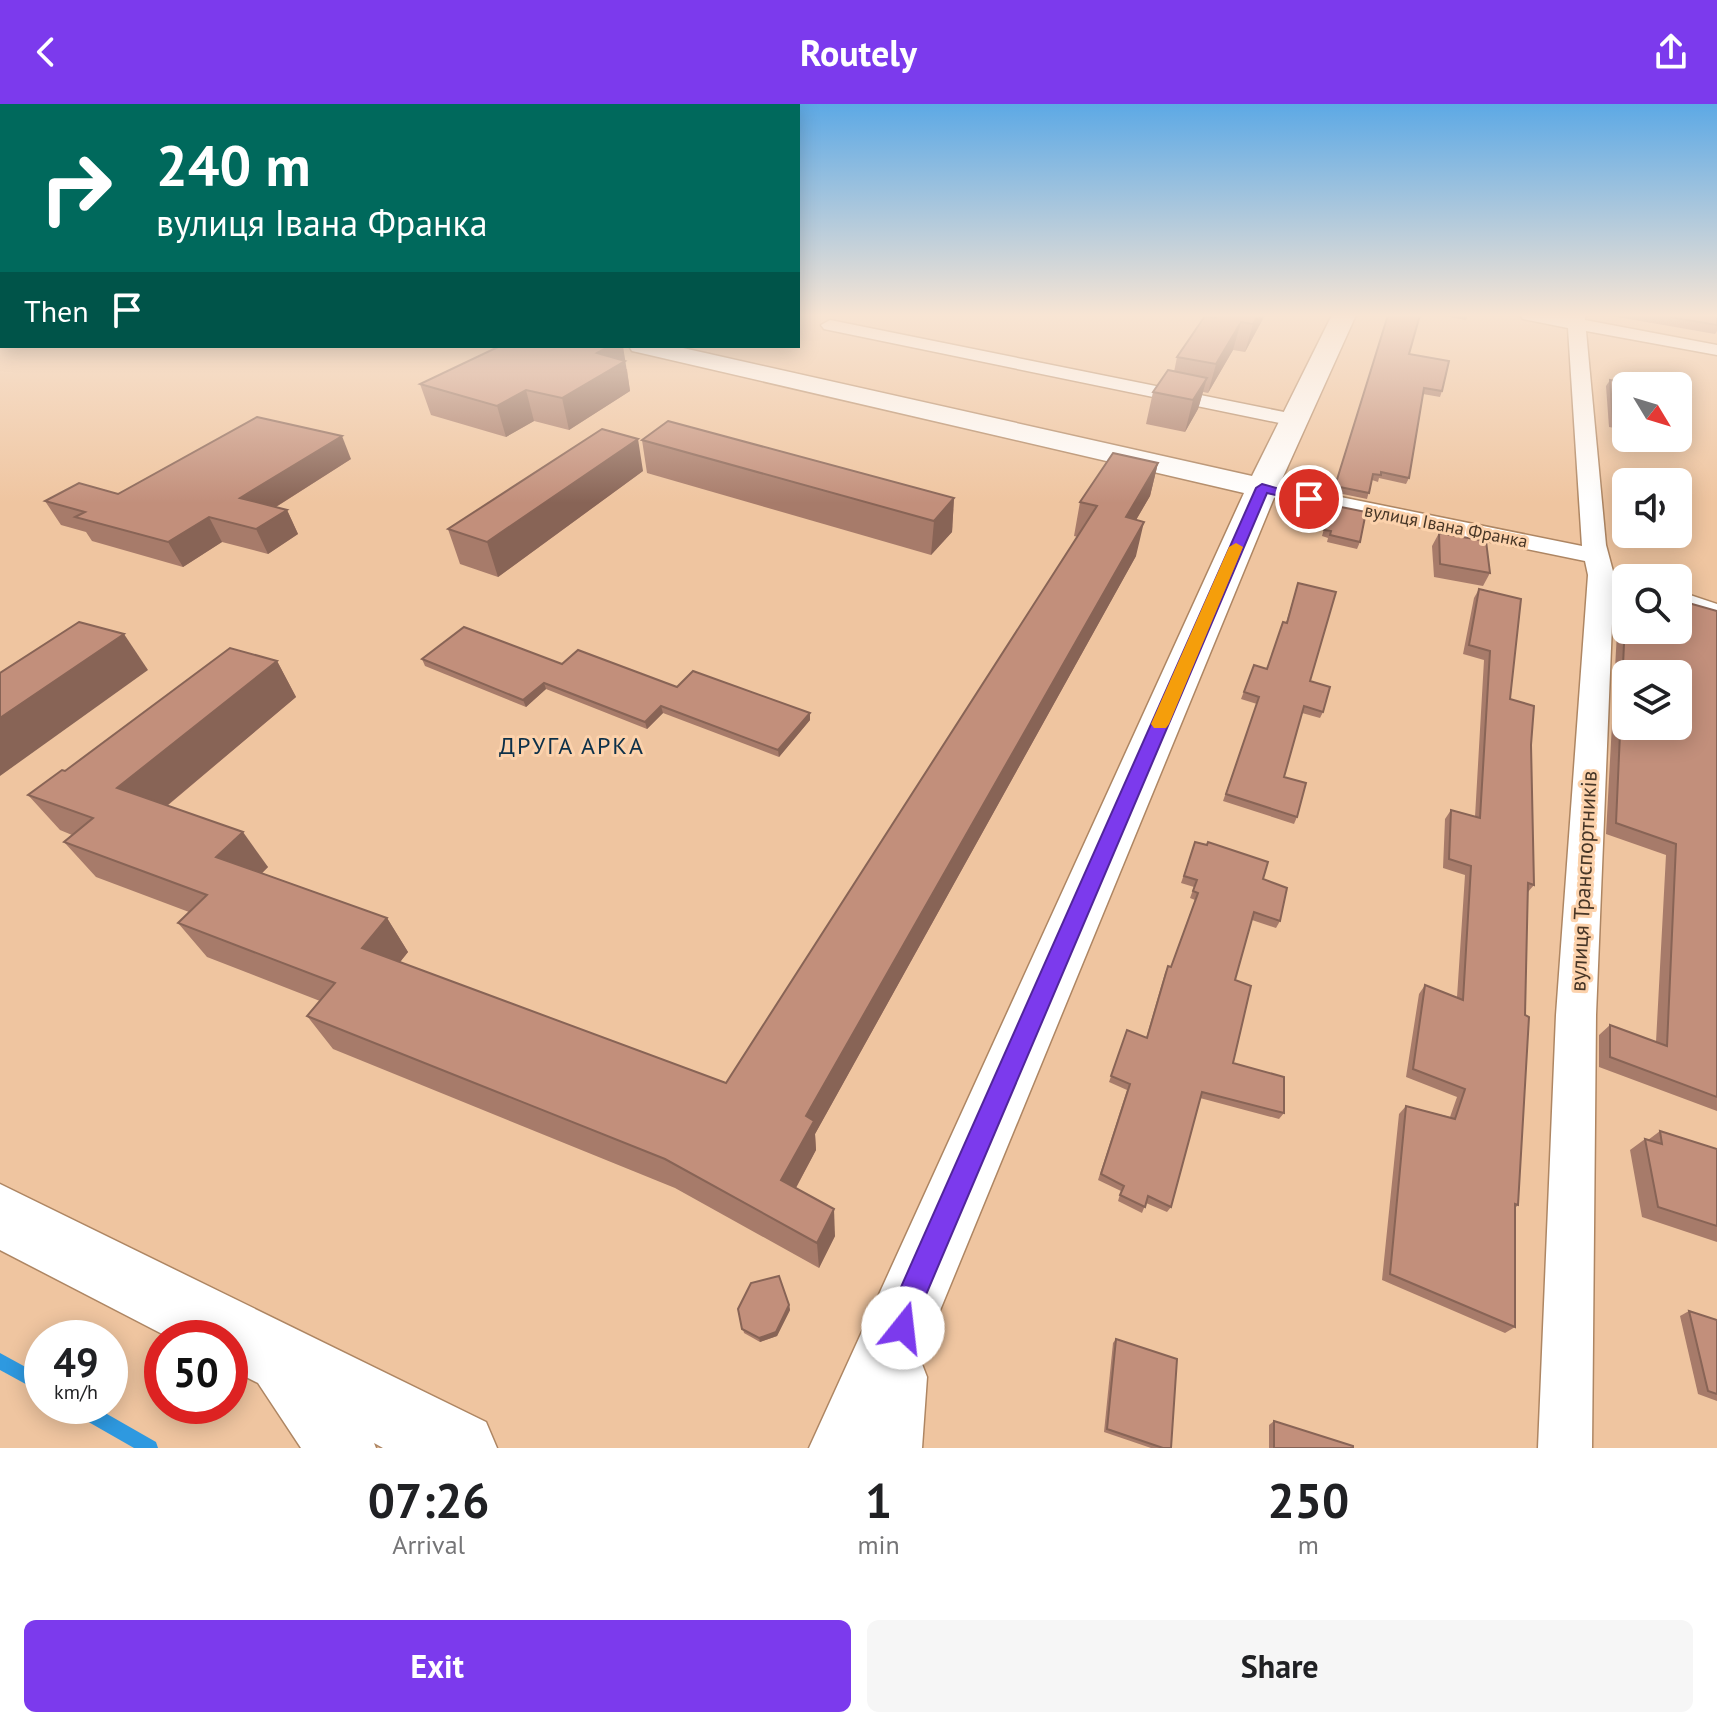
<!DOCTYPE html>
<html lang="en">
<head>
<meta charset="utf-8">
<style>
  :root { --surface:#fff; --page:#f6f6f6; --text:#202124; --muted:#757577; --accent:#7c3aed }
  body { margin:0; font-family:"PT Sans",sans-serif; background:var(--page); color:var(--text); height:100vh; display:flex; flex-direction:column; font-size:30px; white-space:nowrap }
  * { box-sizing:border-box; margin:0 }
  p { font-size:26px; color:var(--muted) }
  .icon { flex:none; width:44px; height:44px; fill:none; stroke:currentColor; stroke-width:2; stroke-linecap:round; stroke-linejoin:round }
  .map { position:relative; height:1344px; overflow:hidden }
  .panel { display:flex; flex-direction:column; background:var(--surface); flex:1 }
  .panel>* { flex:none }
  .banner { position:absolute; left:0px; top:0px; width:800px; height:244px; box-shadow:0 4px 20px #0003; background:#00695c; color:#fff; overflow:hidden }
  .needle { width:52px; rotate:128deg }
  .fabs { position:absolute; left:1612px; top:268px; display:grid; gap:16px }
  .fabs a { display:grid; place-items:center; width:80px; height:80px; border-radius:12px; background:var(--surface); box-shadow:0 4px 20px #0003; font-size:40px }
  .speed { position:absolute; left:24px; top:1216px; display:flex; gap:16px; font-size:40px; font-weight:700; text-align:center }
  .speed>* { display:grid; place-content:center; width:104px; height:104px; border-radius:50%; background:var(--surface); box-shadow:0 4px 20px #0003; line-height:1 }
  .speed small { font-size:20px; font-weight:400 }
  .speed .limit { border:12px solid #d22; background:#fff; color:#111 }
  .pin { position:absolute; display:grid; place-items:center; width:68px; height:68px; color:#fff; margin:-34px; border:4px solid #fff; border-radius:50%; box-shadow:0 2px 8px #0007 }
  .me { position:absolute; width:88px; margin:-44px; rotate:16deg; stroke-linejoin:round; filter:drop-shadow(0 0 6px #0008) }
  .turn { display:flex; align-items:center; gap:28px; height:168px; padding:0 24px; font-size:36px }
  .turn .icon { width:104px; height:104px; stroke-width:2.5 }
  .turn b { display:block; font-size:56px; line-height:68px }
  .then { display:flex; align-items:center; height:76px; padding:0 24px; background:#0003; gap:16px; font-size:30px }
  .eta { display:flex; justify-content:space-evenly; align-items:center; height:136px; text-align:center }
  .eta b { font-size:48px; font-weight:600; line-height:56px }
  .cta { display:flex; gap:16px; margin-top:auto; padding:16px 24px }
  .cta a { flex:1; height:92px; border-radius:12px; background:var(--accent); color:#fff; font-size:32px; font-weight:600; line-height:92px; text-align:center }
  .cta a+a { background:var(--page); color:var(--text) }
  header { display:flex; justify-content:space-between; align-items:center; height:104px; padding:0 24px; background:var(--accent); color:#fff; font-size:36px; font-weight:600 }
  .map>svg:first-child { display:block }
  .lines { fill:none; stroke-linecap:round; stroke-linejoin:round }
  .stream { fill:#2e99e0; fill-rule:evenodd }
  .street-casing { stroke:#ae8663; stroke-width:3 }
  .secondary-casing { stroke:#ae8663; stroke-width:3 }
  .street { fill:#fff; fill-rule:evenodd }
  .secondary { fill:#fff; fill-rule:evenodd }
  .wall { fill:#a77b6a }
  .shaded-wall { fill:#886456 }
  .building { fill:#c28f7b; stroke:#886456; stroke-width:2; fill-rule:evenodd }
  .route { fill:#7c3aed; stroke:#51269a; stroke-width:2 }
  .slow { fill:#f59e0b }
  .labels { text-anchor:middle; stroke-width:6; stroke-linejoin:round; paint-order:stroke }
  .far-street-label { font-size:18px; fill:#473627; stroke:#fcd2ac }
  .street-label { font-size:22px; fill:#473627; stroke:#fcd2ac }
  .neighbourhood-label { font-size:24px; letter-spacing:2px; fill:#0b2f48; stroke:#fcd2ac }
</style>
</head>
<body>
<header><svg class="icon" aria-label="back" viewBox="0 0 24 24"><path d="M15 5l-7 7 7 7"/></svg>Routely<svg class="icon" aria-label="share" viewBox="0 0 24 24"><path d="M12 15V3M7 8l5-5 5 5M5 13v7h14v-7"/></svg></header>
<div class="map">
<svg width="1717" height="1344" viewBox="0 0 1717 1344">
  <rect width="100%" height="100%" fill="#efc5a0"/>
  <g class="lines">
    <g class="stream">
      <polygon points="0,1249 42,1272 42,1289 0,1266"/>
      <polygon points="69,1302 93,1302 156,1338 158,1344 134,1344 71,1308"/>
    </g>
    <defs>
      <g id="street">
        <polygon points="1520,211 1585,211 1585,216 1717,241 1717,251 1586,227 1606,441 1614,471 1596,911 1592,1344 1538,1344 1556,911 1588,471 1585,457 1262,391 1254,389 1251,384 1254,379 1262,377 1582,442 1568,224 1523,215"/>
        <polygon points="830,216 1294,310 1304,316 1294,322 824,225 821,221"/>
        <polygon points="1678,487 1717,500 1717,517 1678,504"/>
      </g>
      <g id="secondary">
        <polygon points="1332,211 1356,211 1278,384 920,1255 927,1273 922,1344 809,1344 1244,389 641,249 632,247 629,242 674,242 1252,372"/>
        <polygon points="0,1080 486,1318 497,1344 383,1344 374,1339 376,1344 301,1344 258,1279 230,1265 230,1234 170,1234 0,1146"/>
      </g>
    </defs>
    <use href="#street" class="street-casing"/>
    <use href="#secondary" class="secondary-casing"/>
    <use href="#street" class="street"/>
    <use href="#secondary" class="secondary"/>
  </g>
  <g class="wall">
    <polygon points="1265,211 1245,248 1233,246 1208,289 1203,288 1198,305 1185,328 1146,320 1153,288 1174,268 1177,253 1216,214"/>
    <polygon points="1388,211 1409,250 1442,287 1440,293 1423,290 1409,374 1406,380 1379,374 1378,378 1372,376 1367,395 1333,388"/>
    <polygon points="1439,211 1468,211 1466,216"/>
    <polygon points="1606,211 1717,211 1717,227 1715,230"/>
    <polygon points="627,265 630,287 569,326 534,317 506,333 431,311 420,280"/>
    <polygon points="1610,276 1626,282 1626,326 1609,323 1606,282"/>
    <polygon points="642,336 954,394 952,428 931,451 647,369"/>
    <polygon points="351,355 276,403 287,406 298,430 268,450 222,438 183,463 92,437 86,428 61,421 45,397 118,390"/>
    <polygon points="1158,359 1150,392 1136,416 1136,452 815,1030 816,1046 796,1084 835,1132 819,1164 675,1084 333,945 307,912 320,897 207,853 178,819 189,808 96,773 64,738 72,731 60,726 28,691 65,667 277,557 296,593 167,702 268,763 262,769 387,814 408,848 400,858 726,979 1078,433 1074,432 1080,398"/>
    <polygon points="643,367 498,473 460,460 448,425"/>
    <polygon points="1331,401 1360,438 1357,445 1327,438 1328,434 1322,432"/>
    <polygon points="1439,429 1490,469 1483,482 1434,473 1432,442"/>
    <polygon points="1298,479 1310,577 1323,608 1320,614 1302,609 1284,673 1297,713 1294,720 1223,697 1257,600 1241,595 1254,561 1266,565 1286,519"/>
    <polygon points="1479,485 1510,595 1531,641 1534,781 1528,788 1518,1101 1515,1104 1515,1223 1505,1229 1382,1176 1399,1010 1406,1002 1450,1013 1457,993 1406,973 1419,890 1425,881 1457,893 1465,771 1443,764 1445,715 1451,706 1475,713 1484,556 1463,550 1474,494"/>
    <polygon points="1685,498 1717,507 1717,1007 1599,963 1599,931 1610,921 1656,938 1666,751 1606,730 1617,528 1625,517 1677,532 1678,508"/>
    <polygon points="422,555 562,560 810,609 810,616 779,653 663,609 647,625 546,585 526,603 425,562"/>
    <polygon points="1195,738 1263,775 1280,817 1276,824 1252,816 1235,876 1233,959 1284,1009 1279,1015 1200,994 1171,1103 1167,1108 1146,1099 1142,1109 1118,1097 1121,1087 1098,1076 1127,986 1109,978 1127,926 1146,934 1165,869 1168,862 1171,863 1195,796 1190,794 1194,783 1181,779"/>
    <polygon points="1660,1027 1717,1045 1717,1138 1642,1113 1630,1046 1645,1035 1648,1036"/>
    <polygon points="789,1201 790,1206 777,1232 760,1238 744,1229 738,1205"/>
    <polygon points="1689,1207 1717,1216 1717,1297 1698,1290 1680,1212"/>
    <polygon points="1116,1235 1171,1344 1151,1344 1104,1328 1113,1239"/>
    <polygon points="1274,1317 1353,1344 1269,1344 1269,1321"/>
  </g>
  <g class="shaded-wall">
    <polygon points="1258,211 1265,211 1245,248 1253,220"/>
    <polygon points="1241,218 1233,246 1208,289 1216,260"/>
    <polygon points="610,242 623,242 630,287 569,326 562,294 597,249"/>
    <polygon points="1207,274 1198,305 1185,328 1193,296"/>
    <polygon points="526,286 534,317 506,333 497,302"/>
    <polygon points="342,332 351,355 252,418 240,394"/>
    <polygon points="638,335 643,367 498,473 487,438"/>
    <polygon points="1158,359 1150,392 1118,447 1126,413"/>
    <polygon points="954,394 952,428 931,451 934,417"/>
    <polygon points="287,406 298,430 268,450 256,425"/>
    <polygon points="209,413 222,438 183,463 168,438"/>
    <polygon points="1144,418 1136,452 815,1030 816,1046 785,1104 781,1076 806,1012"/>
    <polygon points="124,530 148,566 0,672 0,614"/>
    <polygon points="277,557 296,593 145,720 117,684"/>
    <polygon points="544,579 546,585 526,603 523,596"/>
    <polygon points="661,602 663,609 647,625 645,618"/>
    <polygon points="810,609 810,616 779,653 778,646"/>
    <polygon points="243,728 268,763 243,788 216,753"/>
    <polygon points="387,814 408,848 384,878 362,844"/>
    <polygon points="834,1105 835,1132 819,1164 817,1139"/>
    <polygon points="789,1201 790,1206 777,1232 760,1238 759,1234"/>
  </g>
  <g class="building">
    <polygon points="1218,211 1258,211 1253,220 1241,218 1216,260 1177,253 1205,212 1216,214"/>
    <polygon points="1388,211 1420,211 1409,250 1449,257 1442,287 1424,284 1409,374 1381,368 1381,371 1373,370 1369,389 1335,382"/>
    <polygon points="1659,211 1717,211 1717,221"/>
    <polygon points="500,242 610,242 597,249 625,257 562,294 526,286 497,302 420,280"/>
    <polygon points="1168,266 1207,274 1193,296 1153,288"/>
    <polygon points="1610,276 1645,282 1626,282 1626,320 1613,317"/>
    <polygon points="257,313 342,332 240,394 287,406 256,425 209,413 168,438 75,413 85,408 45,397 79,379 118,390"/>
    <polygon points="668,317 954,394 934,417 642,336"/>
    <polygon points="602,325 638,335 487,438 448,425"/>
    <polygon points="1113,349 1158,359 1126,413 1144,418 806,1012 814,1017 781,1076 834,1105 817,1139 665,1055 307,912 335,879 178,819 207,791 64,738 93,714 28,691 62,666 65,667 230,544 277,557 117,684 243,728 216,753 387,814 362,844 726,979 1097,402 1080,398"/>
    <polygon points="1331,401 1366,408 1360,438 1330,431 1331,427 1324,426"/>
    <polygon points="1439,429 1486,437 1490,469 1440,460"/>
    <polygon points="1298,479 1336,488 1310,577 1330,583 1323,608 1304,602 1284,673 1306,679 1297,713 1226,690 1259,593 1244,588 1254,561 1267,565 1283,518 1287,519"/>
    <polygon points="1479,485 1521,495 1510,595 1534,602 1531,641 1534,781 1528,779 1525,911 1529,913 1518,1101 1515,1100 1515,1223 1390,1170 1406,1002 1455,1015 1465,985 1413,965 1425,881 1463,896 1471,762 1449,755 1451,706 1480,714 1490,547 1469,541"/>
    <path d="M1685 498 1717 507V993L1610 953V921L1667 942 1676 740 1616 719 1625 517 1626 518V526H1656L1685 534ZM1626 570H1678V622H1626Z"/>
    <polygon points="79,518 124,530 0,614 0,569"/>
    <polygon points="464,523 562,560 578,546 677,583 693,567 810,609 778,646 661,602 645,618 544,579 523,596 422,555"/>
    <polygon points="1195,738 1207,741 1208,738 1268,758 1263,775 1287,784 1280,817 1254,808 1235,876 1251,882 1233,959 1284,973 1284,1009 1202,988 1171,1103 1148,1092 1145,1103 1120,1091 1124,1082 1101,1070 1130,980 1111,972 1127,926 1147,934 1168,862 1171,863 1198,789 1193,787 1197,776 1184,772"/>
    <polygon points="1660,1027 1717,1045 1717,1122 1658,1103 1645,1035 1662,1040"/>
    <polygon points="779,1172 789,1201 776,1228 759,1234 742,1225 738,1205 751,1179"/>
    <polygon points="1689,1207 1717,1216 1717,1290 1708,1287"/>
    <polygon points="1116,1235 1177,1255 1171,1344 1163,1344 1107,1325"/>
    <polygon points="1274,1317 1353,1342 1353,1344 1274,1344"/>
  </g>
  <linearGradient id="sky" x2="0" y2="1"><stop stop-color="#5da9e5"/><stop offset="0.53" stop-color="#f8e5d4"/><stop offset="1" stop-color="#f8e5d4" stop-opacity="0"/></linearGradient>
  <rect width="1717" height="399" fill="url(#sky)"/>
  <polygon class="route" points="1262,380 1316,395 1309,399 1267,389 925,1193 913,1234 903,1238 893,1234 889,1224 901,1183 1256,384"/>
  <polygon class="slow" points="1236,439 1243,443 1169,620 1166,624 1154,624 1151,620 1229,443"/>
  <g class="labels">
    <g class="far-street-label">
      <text transform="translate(1446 422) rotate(11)" y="6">вулиця Івана Франка</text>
    </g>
    <g class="street-label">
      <text transform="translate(1583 777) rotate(-87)" y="8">вулиця Транспортників</text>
    </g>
    <g class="neighbourhood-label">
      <text x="572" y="650">ДРУГА АРКА</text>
    </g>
  </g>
</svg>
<div class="fabs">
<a><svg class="needle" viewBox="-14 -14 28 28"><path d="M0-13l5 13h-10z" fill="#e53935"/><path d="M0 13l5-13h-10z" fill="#757577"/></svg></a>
<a><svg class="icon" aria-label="sound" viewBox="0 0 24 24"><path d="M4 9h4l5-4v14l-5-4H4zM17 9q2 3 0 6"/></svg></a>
<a><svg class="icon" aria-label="search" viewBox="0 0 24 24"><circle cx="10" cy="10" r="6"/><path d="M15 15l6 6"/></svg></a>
<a><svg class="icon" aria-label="layers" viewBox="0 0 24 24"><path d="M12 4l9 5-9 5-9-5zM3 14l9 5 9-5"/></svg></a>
</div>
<div class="speed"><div>49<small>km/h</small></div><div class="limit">50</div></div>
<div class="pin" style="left:1309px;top:395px;background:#d93025"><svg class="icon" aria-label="arrive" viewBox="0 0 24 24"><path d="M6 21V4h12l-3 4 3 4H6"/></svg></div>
<svg class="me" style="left:903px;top:1224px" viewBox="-20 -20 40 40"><circle r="19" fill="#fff"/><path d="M0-13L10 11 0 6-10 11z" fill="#7c3aed"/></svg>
<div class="banner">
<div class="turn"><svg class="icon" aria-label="right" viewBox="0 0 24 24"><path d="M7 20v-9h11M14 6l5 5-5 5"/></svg><div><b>240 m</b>вулиця Івана Франка</div></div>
<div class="then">Then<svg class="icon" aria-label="arrive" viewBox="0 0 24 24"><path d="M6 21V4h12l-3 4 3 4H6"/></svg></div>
</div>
</div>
<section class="panel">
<div class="eta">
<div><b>07:26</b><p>Arrival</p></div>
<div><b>1</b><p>min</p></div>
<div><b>250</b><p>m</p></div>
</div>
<div class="cta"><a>Exit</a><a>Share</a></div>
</section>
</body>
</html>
